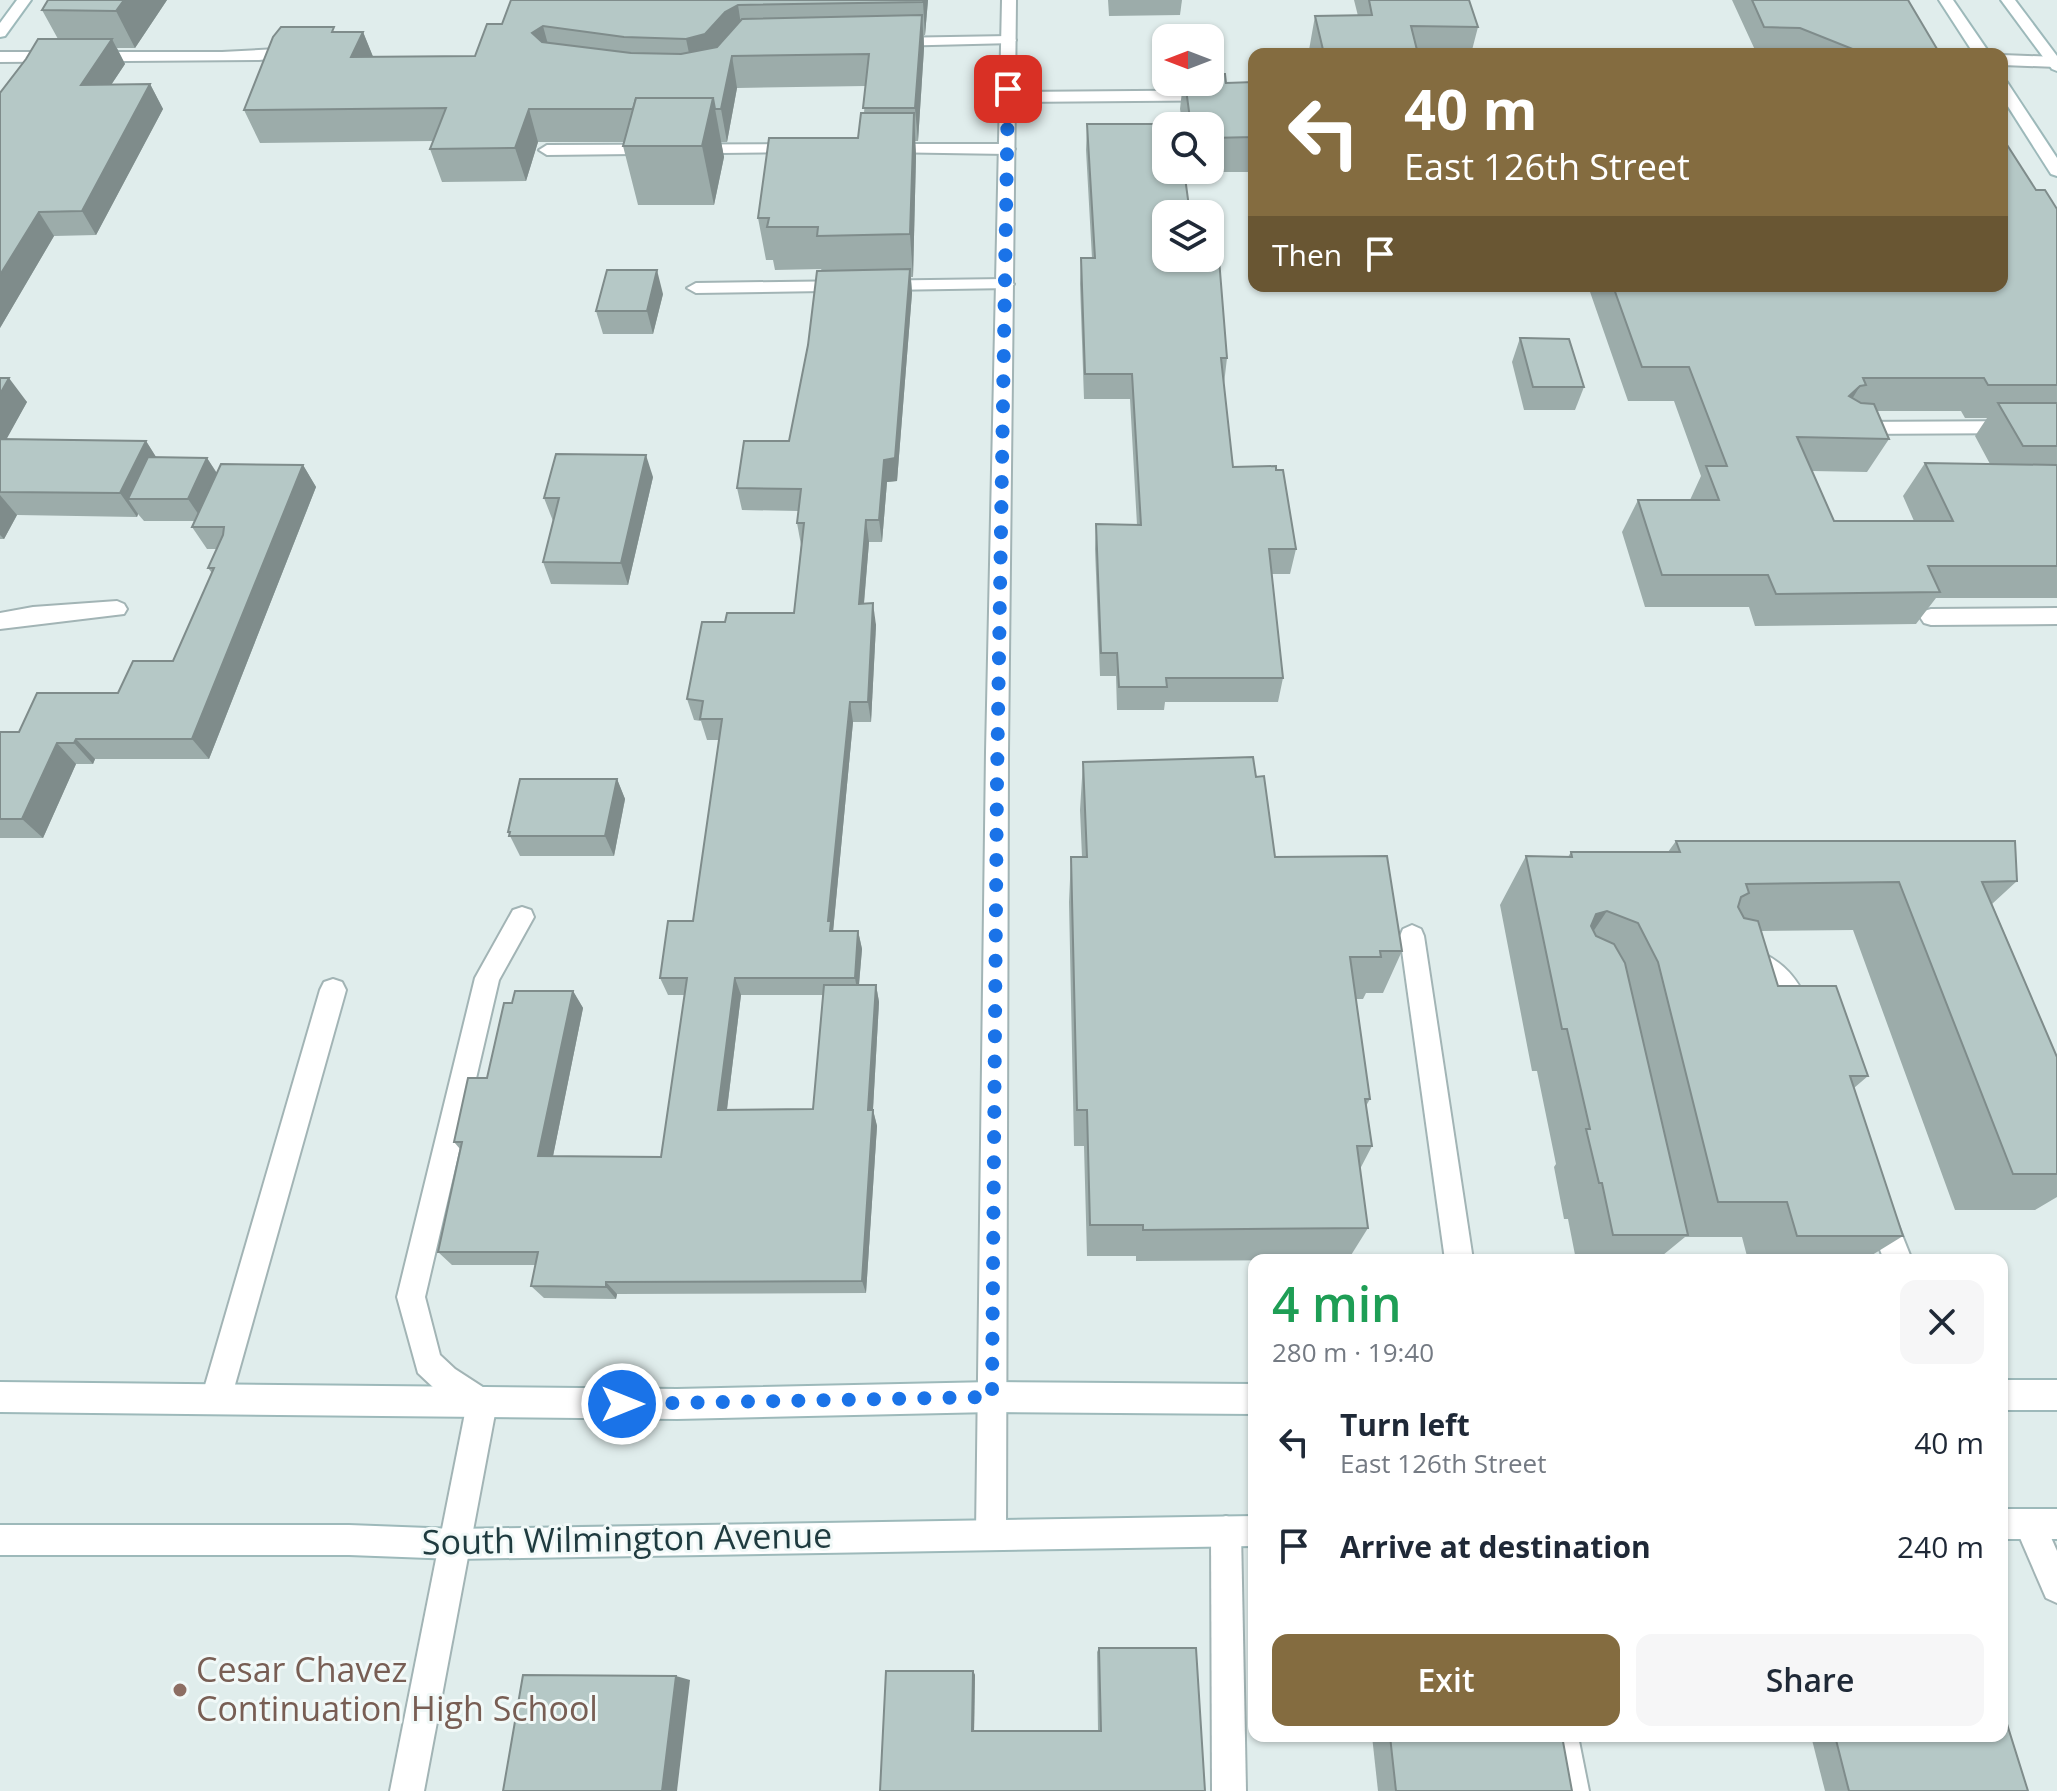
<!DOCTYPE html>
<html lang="en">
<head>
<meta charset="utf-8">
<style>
  :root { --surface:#fff; --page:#f6f6f7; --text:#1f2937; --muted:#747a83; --accent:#846c40 }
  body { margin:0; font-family:"Open Sans",sans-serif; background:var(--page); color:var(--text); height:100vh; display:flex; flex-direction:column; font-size:30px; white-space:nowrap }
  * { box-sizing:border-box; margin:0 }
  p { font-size:26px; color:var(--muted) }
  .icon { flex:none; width:44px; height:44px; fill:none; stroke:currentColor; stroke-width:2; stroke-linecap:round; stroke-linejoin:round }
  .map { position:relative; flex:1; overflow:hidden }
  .sheet { position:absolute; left:1248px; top:1254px; width:760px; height:488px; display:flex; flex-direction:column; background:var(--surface); border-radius:16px; box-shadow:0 2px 6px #0004 }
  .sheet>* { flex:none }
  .hud { position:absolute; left:1248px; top:48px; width:760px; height:244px; border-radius:16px; box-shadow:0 2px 6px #0004; background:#846c40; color:#fff; overflow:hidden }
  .needle { width:52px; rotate:270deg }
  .tools { position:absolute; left:1152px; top:24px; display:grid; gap:16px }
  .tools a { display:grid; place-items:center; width:72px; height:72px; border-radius:16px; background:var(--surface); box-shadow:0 2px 6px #0004; font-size:40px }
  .pin { position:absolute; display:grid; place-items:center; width:68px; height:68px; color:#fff; margin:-34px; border-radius:16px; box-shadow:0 4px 12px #0006 }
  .me { position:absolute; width:88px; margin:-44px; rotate:90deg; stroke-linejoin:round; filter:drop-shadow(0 0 6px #0008) }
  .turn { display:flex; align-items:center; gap:28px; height:168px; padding:0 24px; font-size:36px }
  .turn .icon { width:104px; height:104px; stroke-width:2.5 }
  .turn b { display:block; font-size:56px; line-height:68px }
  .then { display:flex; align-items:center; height:76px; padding:0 24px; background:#0003; gap:16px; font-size:30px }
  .round { display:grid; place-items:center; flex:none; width:84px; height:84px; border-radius:16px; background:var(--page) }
  .headline { display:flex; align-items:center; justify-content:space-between; height:136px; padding:0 24px }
  h1 { font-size:48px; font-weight:600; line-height:60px; color:#1e9e55 }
  .action { display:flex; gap:16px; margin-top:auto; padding:16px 24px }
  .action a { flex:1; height:92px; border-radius:16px; background:var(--accent); color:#fff; font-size:32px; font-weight:600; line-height:92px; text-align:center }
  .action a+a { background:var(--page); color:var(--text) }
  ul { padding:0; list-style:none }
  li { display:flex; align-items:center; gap:24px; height:104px; padding:0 24px }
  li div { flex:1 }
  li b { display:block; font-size:30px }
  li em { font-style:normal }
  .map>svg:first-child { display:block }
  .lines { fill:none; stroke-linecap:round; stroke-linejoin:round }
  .lane-casing { stroke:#a2b4b5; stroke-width:4 }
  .street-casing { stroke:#a2b4b5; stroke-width:4 }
  .secondary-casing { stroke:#9db9ba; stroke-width:4 }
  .lane { fill:#fff; fill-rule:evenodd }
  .street { fill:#fff; fill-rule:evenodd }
  .secondary { fill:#fff; fill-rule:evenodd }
  .wall { fill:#9cacaa; fill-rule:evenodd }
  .shaded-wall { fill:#7f8c8b }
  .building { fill:#b5c8c6; stroke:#7f8c8b; stroke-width:2 }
  .route { stroke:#1a73e8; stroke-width:14; stroke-dasharray:0 25.2 }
  .education-dot { fill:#8d6e63; stroke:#f1f9f8; stroke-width:3 }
  .labels { text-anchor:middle; stroke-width:6; stroke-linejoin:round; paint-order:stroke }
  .near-street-label { font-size:34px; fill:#1f3b3f; stroke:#f1f9f8 }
  .near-education-label { font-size:34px; fill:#785e54; stroke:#f1f9f8; text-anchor:start }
</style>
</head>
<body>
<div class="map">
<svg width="2057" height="1791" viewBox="0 0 2057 1791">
  <rect width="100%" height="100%" fill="#e0edec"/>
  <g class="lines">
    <defs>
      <g id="lane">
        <polygon points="1009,36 1016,40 1014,43 891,46 884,42 891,38"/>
        <polygon points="296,48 301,50 301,56 259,60 0,62 0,52 222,52"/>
        <polygon points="2002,55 2057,57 2057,67 2002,65"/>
        <polygon points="1254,90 1254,100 1008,102 1000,97 1008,92"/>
        <polygon points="800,144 808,149 806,152 547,155 539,150 547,145"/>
        <polygon points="885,144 1007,144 1015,149 1007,154 879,152 879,146"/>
        <polygon points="1005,279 1014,284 1011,288 696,293 687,288 696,283"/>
        <polygon points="2057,421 2057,433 1851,434 1841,428 1851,422"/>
        <polygon points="2057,608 2057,624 1931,625 1924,623 1920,617 1924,611 1931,609"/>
        <polygon points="522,907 531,910 534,917 499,980 425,1297 440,1355 455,1369 492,1393 497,1403 492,1413 482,1418 435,1389 418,1373 397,1297 475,978 513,910"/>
        <polygon points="1412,925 1421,929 1424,936 1473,1260 1445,1260 1400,936 1403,929"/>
        <path d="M1744 947C1784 957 1799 980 1815 1016L1811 1024 1802 1027 1793 1024C1777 990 1771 978 1735 966L1732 958 1735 950Z"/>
        <polygon points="333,979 342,982 346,990 231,1399 226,1409 216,1414 206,1409 201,1399 320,990 324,982"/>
        <polygon points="1880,1201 1890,1205 1912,1260 1884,1260 1866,1214 1870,1205"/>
        <polygon points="2029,1509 2040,1513 2057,1551 2057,1603 2046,1598 2014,1524 2018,1513"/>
        <polygon points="1226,1516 1237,1520 1241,1531 1246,1791 1212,1791 1211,1531 1215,1520"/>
        <polygon points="1546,1736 1578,1736 1589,1791 1555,1791"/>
      </g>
      <g id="street">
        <polygon points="1002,0 1016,0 1008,752 1006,1534 1002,1545 991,1549 980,1545 976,1534 986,752"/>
        <polygon points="117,601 124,604 127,609 124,614 0,629 0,613 33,607"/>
        <polygon points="482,1388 492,1393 497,1403 424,1791 390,1791 467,1403 472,1393"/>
      </g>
      <g id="secondary">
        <polygon points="17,0 31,0 5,36 0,37 0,23"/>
        <polygon points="1939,0 1953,0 1990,54 1974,54"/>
        <polygon points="2001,0 2015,0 2057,56 2057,71 2052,69"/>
        <polygon points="2002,80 2007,82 2057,158 2057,176 2051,174 2002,97"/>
        <rect x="2002" y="1380" width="55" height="30"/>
        <polygon points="0,1382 677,1389 992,1382 1254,1384 1254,1414 992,1412 677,1419 0,1412"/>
        <rect x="2002" y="1509" width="55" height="30"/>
        <polygon points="1254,1516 1254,1546 455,1559 349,1555 0,1555 0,1525 349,1525 455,1529"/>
      </g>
    </defs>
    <use href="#lane" class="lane-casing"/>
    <use href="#street" class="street-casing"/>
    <use href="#secondary" class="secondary-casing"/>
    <use href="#lane" class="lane"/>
    <use href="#street" class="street"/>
    <use href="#secondary" class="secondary"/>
  </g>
  <g class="wall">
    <polygon points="48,0 167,0 135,48 117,48 125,64 111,85 150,84 163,109 96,235 54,236 0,328 26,59 58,39 42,10"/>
    <path d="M511 0H928L925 35H924V48L918 141H915L916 156 913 277H911L912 293 897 481 887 482 882 542H869L864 604 876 625 871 722H853L833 931H858L862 949 859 985H876L879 1002 873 1110 877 1126 866 1293 617 1294 616 1299 544 1298 531 1286 536 1265H452L438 1252 460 1149 454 1142 487 1078 512 1003 573 991 583 1008 553 1156 661 1157 685 995H668L660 978 693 921 719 740H707L701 721 694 720 687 699 725 622 794 613 801 545 797 523 799 511 742 510 737 488 789 441 822 271 821 269 775 270 773 260H766L758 218 858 138 864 113 866 86 737 88 727 142H721L724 157 714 205H638L623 146 624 142H538L526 181 442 182 430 149 433 141 260 143 244 110 336 32H363L373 57 475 56 502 24ZM741 995H823L813 1109 727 1110Z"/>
    <polygon points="1108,0 1182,0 1180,15 1109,16"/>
    <polygon points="1354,0 1469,0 1478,27 1471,54 1310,54 1309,50 1315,16 1358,16"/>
    <polygon points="1732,0 1908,0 1940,54 1798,54 1790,51 1755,50"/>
    <polygon points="1183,82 1254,82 1254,172 1189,172 1188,170 1210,170 1210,126 1183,126 1180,109"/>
    <polygon points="1087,124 1166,214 1227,358 1224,384 1233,467 1296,549 1290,574 1272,574 1283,678 1278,702 1165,702 1164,710 1117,710 1116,676 1100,676 1095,549 1096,524 1137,525 1130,399 1084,399 1080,284 1081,258 1092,258 1086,150"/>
    <path d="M2036 190 2057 209V598H1936L1916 624 1755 626 1749 607H1645L1622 532 1638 500H1690L1701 476 1674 401H1628L1589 289 1590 286H2002ZM1877 411H1961L1965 418H1987L1975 436 1990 464 1925 463 1903 496 1914 521H1834L1812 471 1867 472 1889 439Z"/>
    <polygon points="663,294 653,334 603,334 596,311"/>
    <polygon points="1520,338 1584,387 1575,410 1524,410 1512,362"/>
    <polygon points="0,378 27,402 6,439 146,441 156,457 207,458 217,473 303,465 316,487 209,759 95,759 93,764 76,764 43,838 0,838 0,732 19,732 118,693 173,661 212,573 208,568 217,549 207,549 192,527 194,521 144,521 138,514 137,517 17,515 4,539 0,539"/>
    <polygon points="653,477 628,585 551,584 543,562 553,521 544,498"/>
    <polygon points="1083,762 1256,777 1275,857 1402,951 1383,993 1366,993 1363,999 1356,999 1370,1099 1366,1106 1372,1146 1360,1169 1368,1228 1348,1260 1136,1261 1136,1256 1087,1256 1084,1146 1074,1146 1069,902 1071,857 1082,857 1080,810"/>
    <polygon points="617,779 625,799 614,856 520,856 508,832"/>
    <polygon points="1676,841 2017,881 1992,904 2057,1057 2057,1197 2035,1210 1955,1210 1853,930 1761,931 1778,986 1868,1076 1854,1088 1903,1236 1864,1260 1748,1260 1742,1237 1685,1237 1657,1260 1576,1260 1568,1219 1564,1219 1554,1167 1556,1164 1537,1071 1532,1071 1500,905 1526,856 1568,857 1571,852 1668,852"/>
    <polygon points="1099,1648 1205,1791 880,1791 973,1671 975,1675 974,1731 1098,1731 1097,1652"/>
    <polygon points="1372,1736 1562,1736 1572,1791 1378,1791"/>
    <polygon points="1811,1736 2002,1736 2028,1791 1825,1791"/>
  </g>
  <g class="shaded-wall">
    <polygon points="124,0 167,0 135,48 116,11"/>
    <polygon points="924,0 928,0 925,35 923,2"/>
    <polygon points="738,5 743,38 693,72 686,39 725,12"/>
    <polygon points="922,15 924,48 918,141 915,108"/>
    <polygon points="543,26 552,59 532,33"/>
    <polygon points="363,32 376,64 351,57"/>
    <polygon points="112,39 125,64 95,109 81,85"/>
    <polygon points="732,56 737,88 727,142 721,109"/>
    <polygon points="150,84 163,109 96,235 82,211"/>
    <polygon points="713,98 724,157 714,205 702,146"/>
    <polygon points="529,109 538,142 526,181 515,148"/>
    <polygon points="914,113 916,156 913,277 910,234"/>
    <polygon points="39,212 54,236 0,328 0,275"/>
    <polygon points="910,269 912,293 897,481 887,482 882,542 879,520 884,460"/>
    <polygon points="657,270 663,294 653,334 647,311"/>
    <polygon points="9,378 27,402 0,451 0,394"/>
    <polygon points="1860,386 1840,419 1849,396"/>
    <polygon points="146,441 161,465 128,499 138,514 137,517 120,493"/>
    <polygon points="646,455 653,477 628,585 621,563"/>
    <polygon points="207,458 221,480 203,521 188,499"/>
    <polygon points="303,465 316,487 209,759 192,739"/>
    <polygon points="0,495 17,515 4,539 0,535"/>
    <polygon points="866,520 869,542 862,625 859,604"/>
    <polygon points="873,603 876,625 871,722 868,702"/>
    <polygon points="850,702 853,722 833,932 834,949 828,921"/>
    <polygon points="76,739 95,759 93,764 74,743"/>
    <polygon points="57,743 76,764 43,838 22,819"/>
    <polygon points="617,779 625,799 614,856 605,836"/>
    <polygon points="1607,911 1576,957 1596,914"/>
    <polygon points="858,931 862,949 858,995 855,978"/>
    <polygon points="735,978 741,995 725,1125 718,1110"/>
    <polygon points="876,985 879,1002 872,1126 868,1110"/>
    <polygon points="573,991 583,1008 550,1171 538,1156"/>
    <polygon points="873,1110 877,1126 866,1293 862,1281"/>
    <polygon points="606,1282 617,1294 616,1299 606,1287"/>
    <polygon points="973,1671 975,1675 974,1733 972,1731"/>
    <polygon points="676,1676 690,1680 677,1791 662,1791"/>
  </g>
  <g class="building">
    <polygon points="48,0 124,0 116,11 42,10"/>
    <polygon points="511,0 924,0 923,2 738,5 725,12 705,34 686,39 624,37 543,26 532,33 542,42 631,53 681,54 717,47 742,19 922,15 915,108 863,108 869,54 732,56 721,109 715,109 713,98 636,98 633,109 529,109 515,148 430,149 446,108 244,110 273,37 281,27 334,27 332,32 363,32 351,57 475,56 487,24 502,24"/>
    <polygon points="1369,0 1469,0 1478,27 1411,26 1418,54 1324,54 1315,16 1372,15"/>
    <polygon points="1752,0 1908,0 1940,54 1865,54 1800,28 1764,27"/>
    <polygon points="38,39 112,39 81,85 150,84 82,211 39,212 0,275 0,93 26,59"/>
    <polygon points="1210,74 1225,74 1226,83 1254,82 1254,137 1210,138 1210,126 1191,126 1185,82 1210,82"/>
    <polygon points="636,98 713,98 702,146 623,146"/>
    <polygon points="861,113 914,113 910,234 817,236 818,227 767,227 769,218 758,218 769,138 858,138"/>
    <polygon points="1087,124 1179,124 1179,126 1166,126 1166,170 1184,170 1190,214 1166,214 1166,258 1219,259 1227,358 1221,358 1233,467 1276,466 1276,470 1283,470 1296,549 1269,549 1283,678 1166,678 1167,687 1119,687 1117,653 1101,653 1096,524 1141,525 1132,374 1085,374 1081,258 1095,258"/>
    <polygon points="2002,137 2036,190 2045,190 2057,209 2057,385 1988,385 1984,378 1863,378 1866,385 1860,386 1849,396 1861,403 1874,404 1889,439 1797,437 1834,521 1953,521 1925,463 2057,465 2057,566 1928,566 1940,592 1776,594 1768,575 1662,575 1638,500 1719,500 1706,466 1727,466 1689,367 1642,367 1613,286 2002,286"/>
    <polygon points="910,269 895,458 884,460 879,520 866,520 859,604 873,603 868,702 850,702 828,921 831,921 830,931 858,931 855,978 735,978 718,1110 813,1109 824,985 876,985 868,1110 873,1110 862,1281 606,1282 606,1287 531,1286 538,1252 438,1252 462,1142 454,1142 468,1078 487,1078 504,1003 512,1003 515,991 573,991 538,1156 661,1157 687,978 660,978 668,921 693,921 722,719 700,719 703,701 687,699 702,622 725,622 727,613 794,613 804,523 797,523 801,489 737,488 744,441 789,441 808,345 817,271"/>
    <polygon points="607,270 657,270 647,311 596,311"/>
    <polygon points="1520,338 1569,339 1584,387 1533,387"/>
    <polygon points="0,378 9,378 0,394"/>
    <polygon points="1998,403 2057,403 2057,446 2023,446"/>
    <polygon points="0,439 146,441 120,493 0,492"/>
    <polygon points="556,454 646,455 621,563 543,562 559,498 544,498"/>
    <polygon points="148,457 207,458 188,499 128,499"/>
    <polygon points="221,464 303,465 192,739 76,739 74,743 57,743 22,819 0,819 0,732 19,732 37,693 118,693 133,661 173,661 214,568 208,568 223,535 224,527 192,527"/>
    <polygon points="1253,757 1256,777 1264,776 1275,857 1387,856 1402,951 1380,951 1381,957 1350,957 1370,1099 1365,1099 1372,1146 1357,1146 1368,1228 1143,1230 1143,1225 1090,1225 1087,1110 1077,1110 1071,857 1087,857 1083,762"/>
    <polygon points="520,779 617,779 605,836 509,836 510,832 508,832"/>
    <polygon points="1676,841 2015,841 2017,881 1982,882 2057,1057 2057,1174 2013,1174 1899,882 1746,884 1749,893 1741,897 1738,907 1744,918 1758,921 1778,986 1836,986 1868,1076 1850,1076 1903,1236 1797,1236 1787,1202 1718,1202 1658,962 1638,923 1607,911 1596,914 1591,926 1596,936 1614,944 1625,963 1688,1235 1613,1235 1602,1183 1599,1183 1586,1129 1590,1129 1567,1029 1562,1029 1526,856 1572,857 1571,852 1680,852"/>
    <polygon points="1099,1648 1196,1648 1205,1791 880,1791 886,1671 973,1671 972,1731 1101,1731"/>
    <polygon points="523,1675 676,1676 662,1791 503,1791"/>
    <polygon points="2002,1708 2028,1791 1849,1791 1835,1736 2002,1736"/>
    <polygon points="1390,1736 1562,1736 1572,1791 1396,1791"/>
  </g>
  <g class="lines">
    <polyline class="route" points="622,1404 992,1397 997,782 1008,89"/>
  </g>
  <circle class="education-dot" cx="180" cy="1690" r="8"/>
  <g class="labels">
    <g class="near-street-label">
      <text transform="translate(627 1539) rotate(-1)" y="12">South Wilmington Avenue</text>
    </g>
    <g class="near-education-label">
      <text x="196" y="1682">Cesar Chavez<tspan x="196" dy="39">Continuation High School</tspan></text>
    </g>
  </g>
</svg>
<div class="tools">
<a><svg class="needle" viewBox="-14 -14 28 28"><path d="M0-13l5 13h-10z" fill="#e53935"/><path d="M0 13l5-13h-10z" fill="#747a83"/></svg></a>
<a><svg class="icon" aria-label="search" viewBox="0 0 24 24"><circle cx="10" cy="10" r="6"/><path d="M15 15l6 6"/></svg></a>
<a><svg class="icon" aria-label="layers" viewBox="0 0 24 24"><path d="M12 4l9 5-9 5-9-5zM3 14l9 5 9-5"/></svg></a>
</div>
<div class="pin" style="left:1008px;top:89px;background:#d93025"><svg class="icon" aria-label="arrive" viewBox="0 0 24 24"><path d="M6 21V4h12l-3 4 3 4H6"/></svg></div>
<svg class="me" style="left:622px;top:1404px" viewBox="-20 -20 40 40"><circle r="17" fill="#1a73e8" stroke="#fff" stroke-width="3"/><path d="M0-11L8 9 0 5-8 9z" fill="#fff"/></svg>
<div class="hud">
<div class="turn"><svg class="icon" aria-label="left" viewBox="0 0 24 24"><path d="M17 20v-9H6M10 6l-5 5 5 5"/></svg><div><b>40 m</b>East 126th Street</div></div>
<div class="then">Then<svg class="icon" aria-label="arrive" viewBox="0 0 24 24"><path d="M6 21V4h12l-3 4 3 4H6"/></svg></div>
</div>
<section class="sheet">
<div class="headline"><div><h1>4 min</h1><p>280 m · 19:40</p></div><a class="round"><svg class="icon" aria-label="close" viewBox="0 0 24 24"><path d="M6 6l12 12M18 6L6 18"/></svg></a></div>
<ul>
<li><svg class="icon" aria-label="left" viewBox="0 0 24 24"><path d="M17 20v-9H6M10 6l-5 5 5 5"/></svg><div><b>Turn left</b><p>East 126th Street</p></div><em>40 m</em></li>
<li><svg class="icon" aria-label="arrive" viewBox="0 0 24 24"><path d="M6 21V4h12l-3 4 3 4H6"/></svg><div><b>Arrive at destination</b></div><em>240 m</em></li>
</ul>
<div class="action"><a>Exit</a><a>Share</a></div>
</section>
</div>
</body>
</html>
